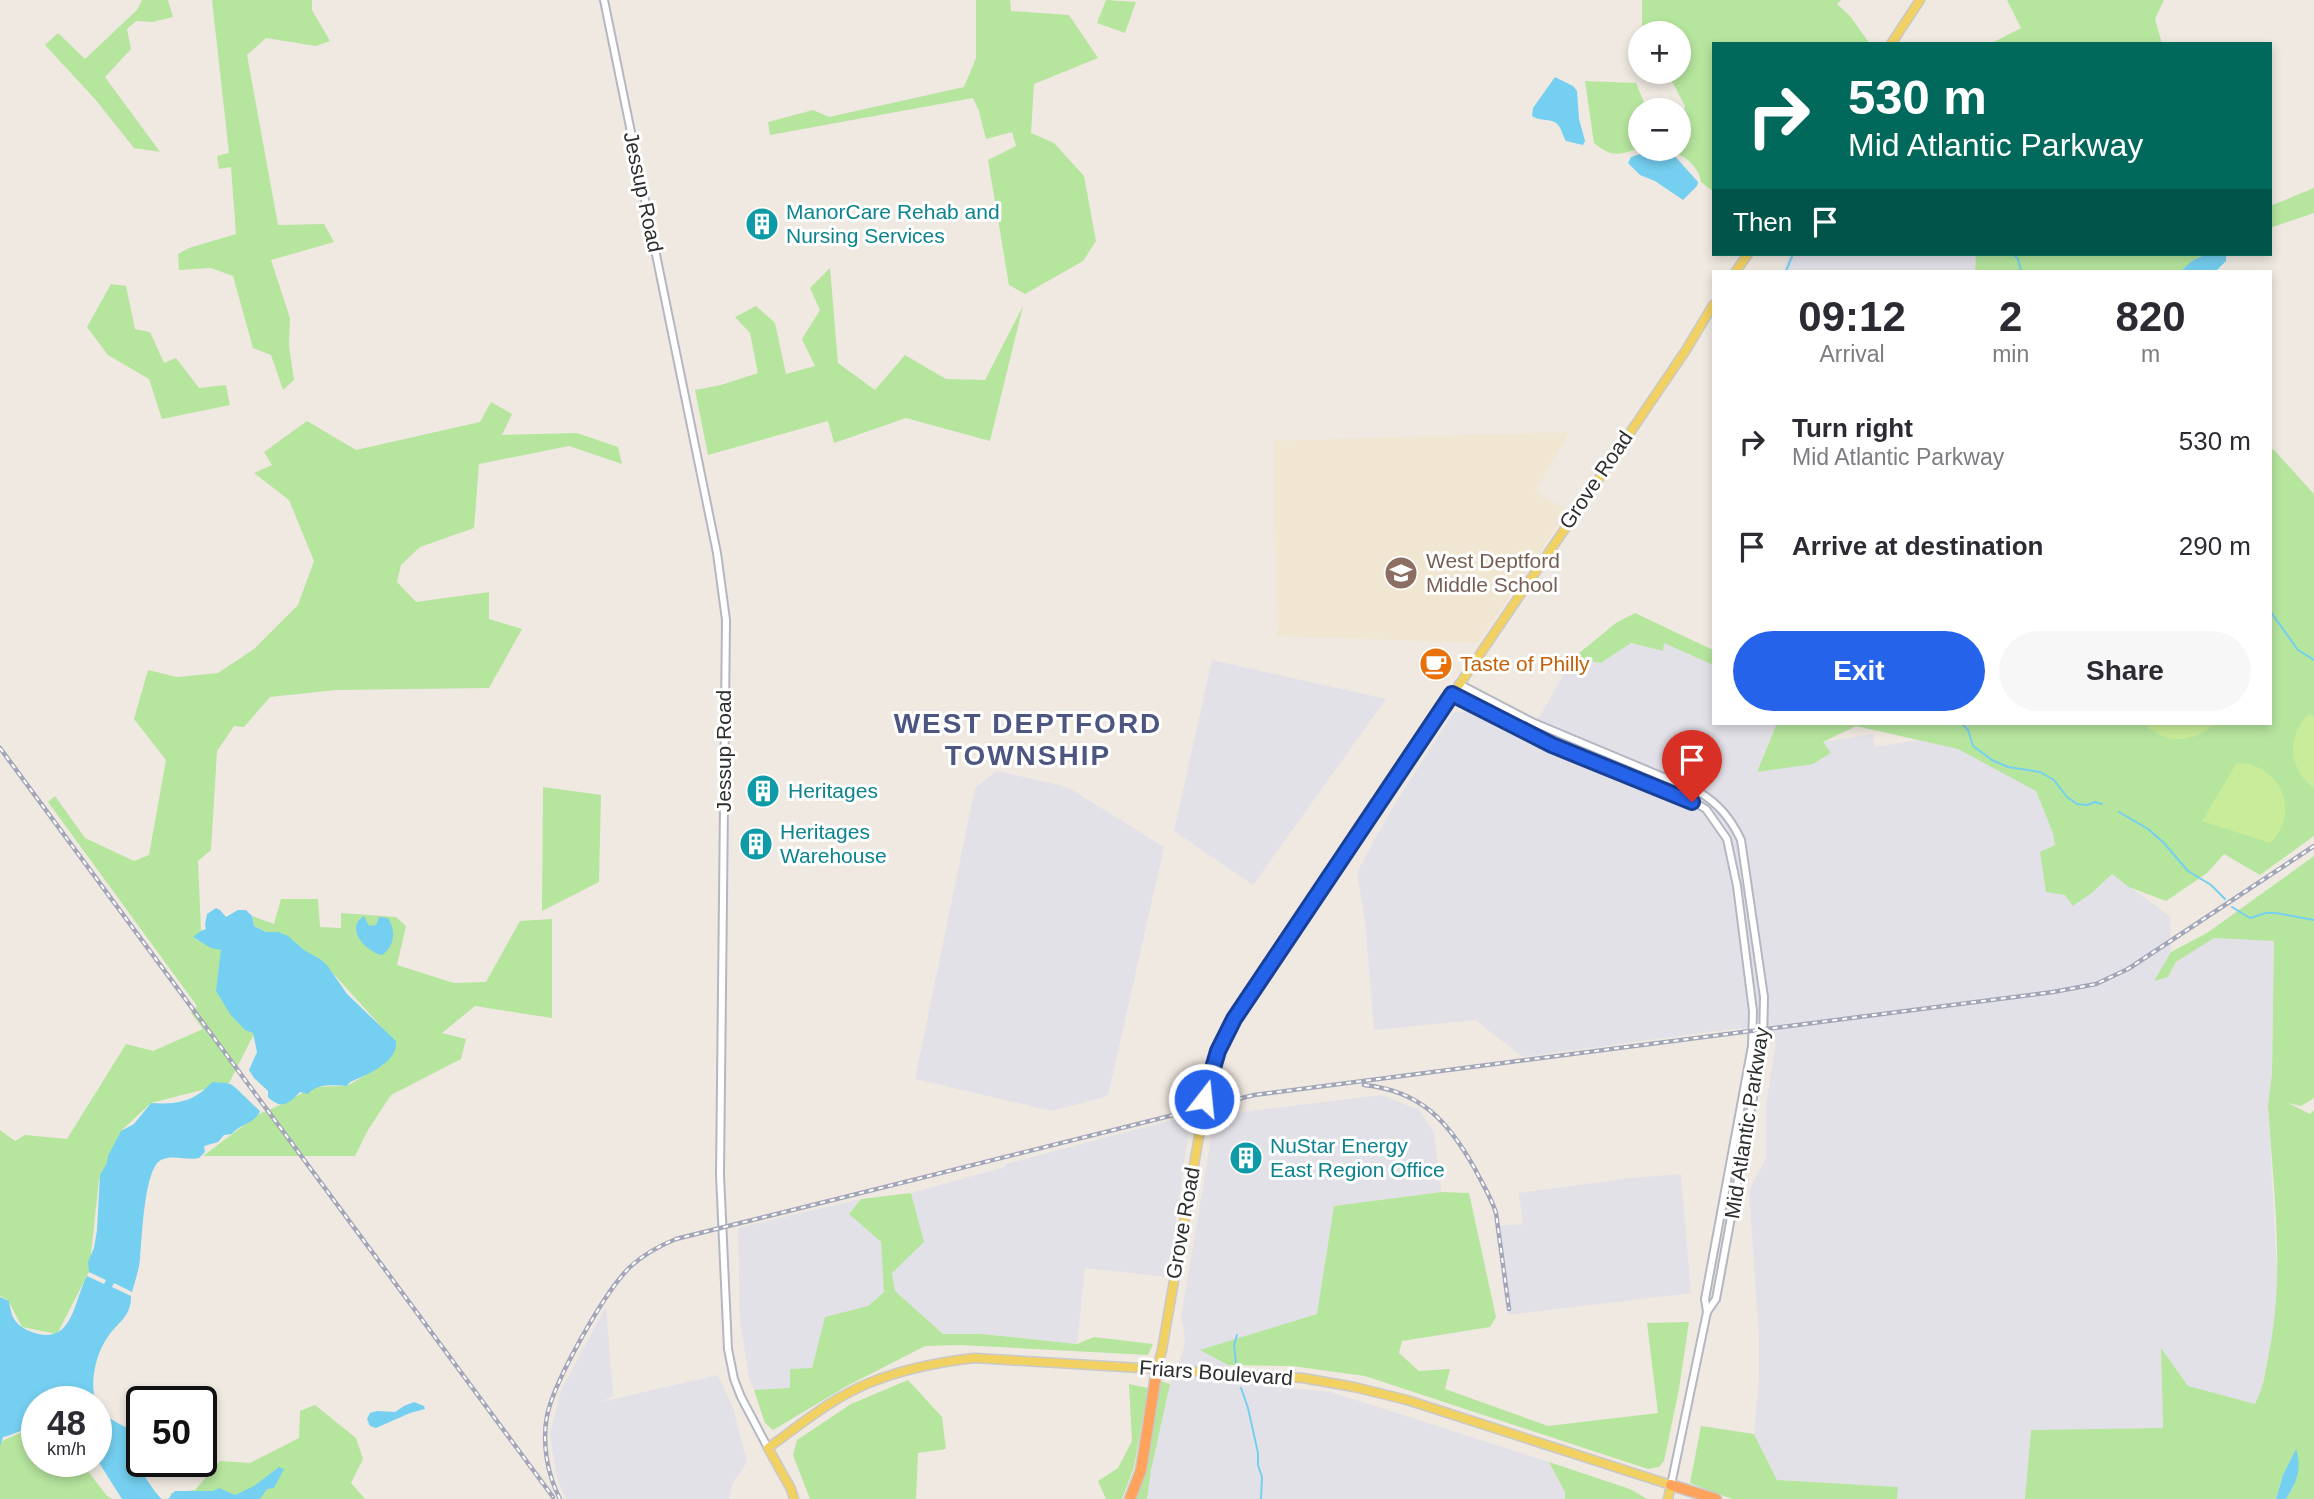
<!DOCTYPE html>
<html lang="en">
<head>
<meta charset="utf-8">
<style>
  :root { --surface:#fff; --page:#f7f7f7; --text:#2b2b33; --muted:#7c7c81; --accent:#2563eb }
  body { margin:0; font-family:Arial,sans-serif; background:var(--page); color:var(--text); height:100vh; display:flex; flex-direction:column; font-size:26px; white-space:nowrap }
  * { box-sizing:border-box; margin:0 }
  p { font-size:23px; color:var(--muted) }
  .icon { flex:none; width:38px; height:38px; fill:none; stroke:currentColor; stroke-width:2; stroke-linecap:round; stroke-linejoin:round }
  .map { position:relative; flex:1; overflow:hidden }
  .details { position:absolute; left:1712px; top:270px; width:560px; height:455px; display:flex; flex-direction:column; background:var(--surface); border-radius:0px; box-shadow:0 4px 10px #0003 }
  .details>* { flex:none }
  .guide { position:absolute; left:1712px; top:42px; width:560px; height:214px; border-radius:0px; box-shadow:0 4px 10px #0003; background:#00695c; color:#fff; overflow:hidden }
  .buttons { position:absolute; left:1628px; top:21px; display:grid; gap:14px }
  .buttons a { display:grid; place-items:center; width:63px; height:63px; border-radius:50%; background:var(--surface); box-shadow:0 4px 10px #0003; font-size:35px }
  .speed { position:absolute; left:21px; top:1386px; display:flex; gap:14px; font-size:35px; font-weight:700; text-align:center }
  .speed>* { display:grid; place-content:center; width:91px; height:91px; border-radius:50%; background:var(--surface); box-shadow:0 4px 10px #0003; line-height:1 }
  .speed small { font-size:18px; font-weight:400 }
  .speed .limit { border:4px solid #111; border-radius:10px; background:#fff; color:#111 }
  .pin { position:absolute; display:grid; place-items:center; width:60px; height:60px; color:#fff; margin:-72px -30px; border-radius:50% 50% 50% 0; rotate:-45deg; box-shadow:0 0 7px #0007 }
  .pin .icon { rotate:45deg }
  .me { position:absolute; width:77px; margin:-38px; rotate:16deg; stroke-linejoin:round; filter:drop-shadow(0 0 5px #0008) }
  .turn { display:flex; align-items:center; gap:24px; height:147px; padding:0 21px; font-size:32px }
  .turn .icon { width:91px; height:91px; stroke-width:2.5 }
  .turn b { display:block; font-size:49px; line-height:60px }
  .then { display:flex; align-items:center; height:66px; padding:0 21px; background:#0003; gap:14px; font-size:26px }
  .eta { display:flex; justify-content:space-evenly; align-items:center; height:119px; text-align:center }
  .eta b { font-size:42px; font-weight:600; line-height:49px }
  .cta { display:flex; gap:14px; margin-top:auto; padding:14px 21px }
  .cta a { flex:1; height:80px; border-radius:42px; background:var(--accent); color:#fff; font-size:28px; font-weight:600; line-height:80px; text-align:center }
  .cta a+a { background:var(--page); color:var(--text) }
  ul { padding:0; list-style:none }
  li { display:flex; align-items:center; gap:21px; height:105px; padding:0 21px }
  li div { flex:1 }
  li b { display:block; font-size:26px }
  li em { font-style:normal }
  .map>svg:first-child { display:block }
  .industrial { fill:#e3e1e8 }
  .education { fill:#f0e6d1 }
  .green { fill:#b6e59e }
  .pitch { fill:#c9ec9a }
  .water { fill:#75cff0 }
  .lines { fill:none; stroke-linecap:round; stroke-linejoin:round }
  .stream { stroke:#75cff0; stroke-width:2 }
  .minor-casing { stroke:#b4b7c1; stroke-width:10 }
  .major-casing { stroke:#c9c9c9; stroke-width:11 }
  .highway-casing { stroke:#c9c9c9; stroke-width:13 }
  .minor { stroke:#fff; stroke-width:6 }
  .major { stroke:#f2d163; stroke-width:8 }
  .highway { stroke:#ffa35c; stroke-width:10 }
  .rail-casing { stroke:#a3a6b8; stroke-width:4.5 }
  .rail { stroke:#fff; stroke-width:2; stroke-dasharray:5; stroke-linecap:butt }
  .route-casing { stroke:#184099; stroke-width:18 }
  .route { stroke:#2563eb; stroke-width:12 }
  .labels { text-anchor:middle; stroke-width:6; stroke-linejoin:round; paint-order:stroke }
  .street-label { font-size:21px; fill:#2e2e2e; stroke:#fff }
  .culture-label { font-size:21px; fill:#0d838f; stroke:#fff; text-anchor:start }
  .education-label { font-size:21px; fill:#785e54; stroke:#fff; text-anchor:start }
  .food-label { font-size:21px; fill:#c56008; stroke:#fff; text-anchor:start }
  .district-label { font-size:28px; font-weight:bold; letter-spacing:2px; fill:#4d5680; stroke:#fff }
</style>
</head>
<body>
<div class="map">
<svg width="2314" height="1499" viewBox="0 0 2314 1499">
  <rect width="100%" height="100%" fill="#efe9e1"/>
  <g class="industrial">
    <polygon points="1790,254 1976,254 1975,271 1783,271"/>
    <polygon points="1663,642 1713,665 1713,723 1777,723 1757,771 1822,742 1873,734 1875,747 1919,740 1958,749 2036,790 2053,833 2056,846 2093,892 2112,874 2170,916 2171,952 2155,980 2168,977 2176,962 2214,938 2274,940 2272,1074 2268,1105 2278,1290 2274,1329 2261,1392 2255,1404 2187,1386 2161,1350 2163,1428 2031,1431 2025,1499 1897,1499 1897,1487 1777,1480 1754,1434 1759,1378 1759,1340 1749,1190 1766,1158 1766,1105 1776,1041 1740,1028 1523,1057 1475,1020 1374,1030 1365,921 1357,872 1391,810 1453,713 1470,711 1504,721 1532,722 1540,716 1573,658 1601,663 1631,643 1662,651"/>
    <polygon points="1212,660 1386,699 1253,885 1174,831"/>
    <polygon points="997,771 1067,787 1164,847 1108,1096 1052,1111 915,1079 975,788"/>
    <polygon points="1382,1095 1419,1110 1434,1132 1441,1192 1334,1206 1317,1315 1201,1350 1267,1386 1331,1392 1549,1462 1565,1492 1565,1499 1147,1499 1151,1470 1170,1384 1183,1351 1185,1338 1181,1317 1215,1115"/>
    <polygon points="1191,1115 1168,1277 1085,1268 1077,1344 982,1334 943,1334 895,1291 892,1273 923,1242 911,1193 1005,1167 1006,1164"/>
    <polygon points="1681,1174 1691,1293 1508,1315 1499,1226 1523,1224 1519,1193 1631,1178"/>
    <polygon points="861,1199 849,1214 881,1242 884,1292 868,1306 825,1317 812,1368 791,1388 754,1390 749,1379 740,1320 738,1228"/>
    <polygon points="606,1307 613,1396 601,1402 718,1375 733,1408 747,1462 733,1483 729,1499 566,1499 557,1478 550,1434 561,1390"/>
  </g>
  <polygon class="education" points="1569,432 1535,492 1568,510 1478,643 1277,636 1274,441"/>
  <g class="green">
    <polygon points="142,0 168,0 173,17 152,22 136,21 127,29 131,49 105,77 160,152 134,148 95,99 45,45 58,33 85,59 137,10"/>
    <polygon points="212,0 312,0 312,10 330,41 316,46 266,38 247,55 278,225 324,224 334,242 271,260 290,318 289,346 294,380 283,390 271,355 253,348 233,276 211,268 179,270 178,254 189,248 236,234 231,167 219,169 217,156 229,153"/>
    <polygon points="976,0 1010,0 1011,11 1069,15 1098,58 1034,84 1031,133 1054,143 1084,176 1096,241 1083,261 1025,294 1009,285 988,160 1016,146 1012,132 986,139 979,111 973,98 770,135 768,122 813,110 829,117 964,87 976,58"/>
    <polygon points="1106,0 1136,2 1125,33 1097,23"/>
    <path d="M1642 0H1841L1837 4 1850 16 1870 44H1713V191L1701 182C1699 164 1678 150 1661 149H1678V125L1683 126 1685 106 1667 72H1678V33H1646L1642 25Z"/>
    <polygon points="2007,0 2164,0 2155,19 2162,44 1990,44 2021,28"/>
    <path d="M1585 81 1636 83 1647 110H1640V148C1619 155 1612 158 1594 143Z"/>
    <polygon points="2314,188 2314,213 2270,228 2270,206"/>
    <polygon points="1976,254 2206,254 2192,261 2181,271 1975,271"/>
    <polygon points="830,268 838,363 875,390 905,355 946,379 985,380 1023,306 990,441 906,418 834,443 828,421 708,455 695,390 721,385 758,373 750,333 735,317 756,306 775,323 786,374 815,366 802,339 820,310 810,288"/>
    <polygon points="111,284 126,286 135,329 150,332 164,363 176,358 199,388 226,385 230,405 162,419 149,379 108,355 87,327"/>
    <polygon points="491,402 512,414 502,435 577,433 618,447 622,464 569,446 479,464 474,528 420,547 401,565 397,582 416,602 489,592 489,619 522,629 489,688 336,690 270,697 244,727 234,726 217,751 211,850 198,861 201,930 195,939 222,951 217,991 254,1034 229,1083 151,1103 123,1129 99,1180 89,1272 57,1334 22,1327 8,1300 0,1296 0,1130 15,1141 25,1135 67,1139 126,1044 153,1051 203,1029 191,1013 197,1006 48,802 55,796 85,838 134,861 149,855 166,760 134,719 148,670 177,677 218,673 254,649 298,605 314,561 289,500 254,473 272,465 264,452 307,421 356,450 480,422"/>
    <polygon points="2270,448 2275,451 2314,494 2314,836 2260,875 2224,854 2207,873 2166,901 2129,887 2112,874 2093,892 2073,906 2065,895 2046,892 2040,852 2055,845 2053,833 2036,791 1958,749 1856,726 1823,742 1831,753 1813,764 1757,772 1777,723 2270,723"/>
    <polygon points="1635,613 1713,650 1713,665 1664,643 1663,651 1631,643 1601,663 1573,658 1616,623"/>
    <polygon points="543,787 601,795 599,882 542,911"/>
    <path d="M2314 856V1098L2301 1106 2288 1103 2310 1114 2314 1110V1499H2286L2293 1488 2296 1450 2283 1475 2276 1499H2025L2031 1430 2163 1428 2161 1348 2188 1386 2255 1404C2263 1389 2265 1374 2268 1358 2286 1275 2273 1188 2268 1105L2272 1074 2274 941 2214 938 2176 962 2168 977 2154 981 2171 952 2207 933Z"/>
    <polygon points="281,899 318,899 320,927 341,928 341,913 396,917 406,926 397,965 454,983 486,982 520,921 552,919 552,1018 475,1006 442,1033 466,1039 461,1059 391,1095 368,1130 355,1156 203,1156 259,1114 280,1105 314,1087 347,1086 383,1065 397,1044 320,959 254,926 252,916 274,924"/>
    <polygon points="1441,1192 1469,1193 1496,1317 1490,1327 1402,1341 1399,1353 1419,1371 1450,1369 1445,1389 1548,1426 1658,1413 1647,1323 1689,1322 1679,1389 1664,1461 1659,1467 1648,1469 1365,1376 1292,1366 1228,1365 1200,1350 1317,1314 1334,1206"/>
    <polygon points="911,1193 924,1242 892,1273 895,1291 943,1334 982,1334 1077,1344 1094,1337 1153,1344 1148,1355 960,1345 925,1346 847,1386 773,1430 765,1423 754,1390 790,1388 790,1369 812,1368 825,1317 868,1306 884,1292 881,1242 849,1214 861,1199"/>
    <polygon points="908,1380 942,1417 946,1449 918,1453 916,1499 810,1499 793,1455 797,1440 851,1404"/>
    <polygon points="1160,1381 1170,1384 1151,1470 1147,1499 1133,1499 1143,1482"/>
    <polygon points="1129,1384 1148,1388 1134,1467 1122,1499 1106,1499 1098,1481 1118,1468 1132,1441"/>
    <polygon points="315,1405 356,1438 363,1459 351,1483 365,1499 170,1499 171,1493 195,1490 220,1461 250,1463 299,1438 300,1411"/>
    <polygon points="1701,1426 1754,1434 1777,1480 1898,1487 1897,1499 1732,1499 1690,1483"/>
    <polygon points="31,1428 37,1437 37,1461 80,1461 107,1496 112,1499 0,1499 0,1442"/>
    <polygon points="1549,1462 1630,1489 1647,1499 1565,1499 1565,1492"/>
  </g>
  <g class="pitch">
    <path d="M2309 714 2314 716V788C2288 769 2286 736 2309 714Z"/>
    <path d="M2144 723H2215C2195 744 2164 745 2144 723Z"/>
    <path d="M2242 763C2283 768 2300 814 2270 843L2202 821 2236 764Z"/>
  </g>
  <g class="water">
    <path d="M1555 77 1573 86 1577 91 1579 119 1585 141 1583 145 1566 141C1563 137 1562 130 1559 126 1553 117 1540 122 1532 116L1533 108Z"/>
    <polygon points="1672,153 1698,182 1697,186 1683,200 1655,181 1640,175 1628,163 1631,157 1640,154"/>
    <polygon points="2206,254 2226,254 2226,261 2217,270 2181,271 2192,261"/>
    <path d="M216 908 220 910 226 917 238 910H246L252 916 254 926 266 932H278L288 936 304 950 320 959 327 965 347 994 396 1041C399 1062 366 1075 350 1082L347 1086C334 1085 316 1083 308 1094L300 1092C289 1104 281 1110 268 1097V1091L254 1078 249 1070 257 1052 253 1033 245 1030 230 1014 216 991 221 950 211 948 193 937 201 931 206 929 205 925 207 914Z"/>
    <path d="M364 916 369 926 376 925 379 917 388 918C396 931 395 946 382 955 366 952 344 928 364 916Z"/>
    <path d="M213 1082C218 1083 225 1082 230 1084 233 1084 255 1107 260 1111 255 1124 239 1124 232 1134L224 1135 218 1142 204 1146 205 1152 199 1158C187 1161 174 1154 161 1160 144 1168 142 1240 140 1259 139 1270 135 1281 132 1292L114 1283 112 1287 131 1296C131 1318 118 1321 107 1338 96 1354 89 1383 96 1402H37V1429C24 1427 16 1434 3 1437L0 1446V1297L9 1301C11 1316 14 1324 29 1331 73 1349 73 1302 87 1276L104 1284 106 1280 89 1272 88 1262 94 1248 97 1230 100 1175 107 1163 108 1156 121 1131 134 1124 151 1103C168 1104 185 1104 200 1093 205 1090 208 1085 213 1082Z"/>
    <path d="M96 1402C101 1408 105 1414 111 1419 118 1424 131 1428 134 1435 137 1442 133 1450 135 1457 136 1464 156 1495 162 1499H122L96 1458Z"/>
    <polygon points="414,1402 424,1406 425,1409 410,1413 376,1428 370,1426 367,1419 370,1413 377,1411 395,1412 404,1406"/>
    <path d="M2296 1449C2302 1469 2297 1482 2286 1499H2276L2283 1475Z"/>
    <polygon points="279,1467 284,1469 274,1488 267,1489 260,1499 168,1499 175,1491 213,1491 219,1488 235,1495 254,1486"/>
  </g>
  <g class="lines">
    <g class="stream">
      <polyline points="2013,254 2018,259 2021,271"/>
      <polyline points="1786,271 1793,254"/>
      <polyline points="2270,611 2298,650 2314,660"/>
      <polyline points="1961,723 1968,730 1973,746 1992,760 2008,767 2040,772 2054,780 2067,797 2077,804 2087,805 2095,802 2102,804"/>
      <polyline points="2119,812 2148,829 2163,842 2188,871 2211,885 2225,899"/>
      <polyline points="2232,907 2250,918 2266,913 2276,913 2314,920"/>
      <polyline points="1236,1363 1234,1345 1237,1335"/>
      <polyline points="1241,1388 1248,1408 1258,1453 1258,1465 1262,1477 1261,1499"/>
    </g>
    <defs>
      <g id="minor">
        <polyline points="604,0 717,553 726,620 720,1175 728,1349 734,1379 741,1397 768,1448"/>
        <path d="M1459 684 1532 722 1699 792C1719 804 1731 819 1741 840L1764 997 1763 1043 1716 1299 1707 1312"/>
        <polyline points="1453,694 1532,736 1692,801 1706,809 1727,839 1737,886 1753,1011 1752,1046 1705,1299 1707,1312 1671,1485"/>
      </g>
      <g id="major">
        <polyline points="1891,44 1920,0"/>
        <polyline points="1736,271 1748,254"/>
        <polyline points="1157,1369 1162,1350 1208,1084 1228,1029 1283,945 1686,350 1713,305"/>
        <path d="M794 1499 791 1489 768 1448C800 1425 832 1398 869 1383 903 1369 938 1362 975 1358L1303 1378 1354 1387 1407 1400 1671 1485 1668 1499"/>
      </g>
      <g id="highway">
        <polyline points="1671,1485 1716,1499"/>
        <polyline points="1130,1499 1141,1470 1157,1369"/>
      </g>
    </defs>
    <use href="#minor" class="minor-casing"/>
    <use href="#major" class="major-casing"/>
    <use href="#highway" class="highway-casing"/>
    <use href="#minor" class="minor"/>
    <use href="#major" class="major"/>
    <use href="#highway" class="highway"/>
    <defs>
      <g id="rail">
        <polyline points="0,748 553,1497"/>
        <path d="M1364 1085C1421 1091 1448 1121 1475 1169 1482 1183 1491 1197 1496 1213L1509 1309"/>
        <path d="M560 1499C547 1474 542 1443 547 1416 554 1381 605 1291 630 1267 644 1254 659 1246 676 1239L1254 1095 2053 992 2096 984 2128 969 2314 846"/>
      </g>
    </defs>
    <use href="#rail" class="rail-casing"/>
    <use href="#rail" class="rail"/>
  </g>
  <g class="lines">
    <defs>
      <polyline id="route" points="1204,1099 1218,1051 1234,1019 1452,694 1552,745 1692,802"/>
    </defs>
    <use href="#route" class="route-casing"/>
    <use href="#route" class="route"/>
  </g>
  <defs>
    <symbol id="building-disc" viewBox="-11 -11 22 22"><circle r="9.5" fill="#0f9aa8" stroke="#fff"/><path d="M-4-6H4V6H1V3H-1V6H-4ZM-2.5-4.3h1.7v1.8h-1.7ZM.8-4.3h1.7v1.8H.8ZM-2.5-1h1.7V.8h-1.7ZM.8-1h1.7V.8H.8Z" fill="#fff"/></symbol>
    <symbol id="school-disc" viewBox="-11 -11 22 22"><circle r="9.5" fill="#8d6e63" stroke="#fff"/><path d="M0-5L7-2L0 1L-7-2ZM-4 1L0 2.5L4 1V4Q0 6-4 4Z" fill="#fff"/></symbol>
    <symbol id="cafe-disc" viewBox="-11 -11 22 22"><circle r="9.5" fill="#e8710a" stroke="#fff"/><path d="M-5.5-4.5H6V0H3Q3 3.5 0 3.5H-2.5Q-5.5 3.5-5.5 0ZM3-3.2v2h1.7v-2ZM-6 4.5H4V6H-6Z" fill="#fff"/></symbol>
  </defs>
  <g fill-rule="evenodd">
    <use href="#building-disc" x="743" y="205" width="38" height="38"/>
    <use href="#school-disc" x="1382" y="554" width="38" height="38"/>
    <use href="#cafe-disc" x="1417" y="645" width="38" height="38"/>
    <use href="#building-disc" x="744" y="772" width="38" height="38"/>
    <use href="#building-disc" x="737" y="825" width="38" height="38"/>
    <use href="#building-disc" x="1227" y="1139" width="38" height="38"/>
  </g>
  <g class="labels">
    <g class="street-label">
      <text transform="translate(643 192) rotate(78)" y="7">Jessup Road</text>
      <text transform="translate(1596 480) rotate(-56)" y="7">Grove Road</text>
      <text transform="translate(724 751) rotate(-90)" y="7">Jessup Road</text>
      <text transform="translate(1747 1123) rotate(-81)" y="7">Mid Atlantic Parkway</text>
      <text transform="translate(1183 1223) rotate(-80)" y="7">Grove Road</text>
      <text transform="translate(1216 1373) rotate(4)" y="7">Friars Boulevard</text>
    </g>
    <g class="culture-label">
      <text x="786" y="219">ManorCare Rehab and<tspan x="786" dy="24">Nursing Services</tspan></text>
      <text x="788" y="798">Heritages</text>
      <text x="780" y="839">Heritages<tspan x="780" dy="24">Warehouse</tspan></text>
      <text x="1270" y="1153">NuStar Energy<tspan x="1270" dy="24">East Region Office</tspan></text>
    </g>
    <g class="education-label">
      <text x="1426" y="568">West Deptford<tspan x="1426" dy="24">Middle School</tspan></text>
    </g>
    <g class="food-label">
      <text x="1460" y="671">Taste of Philly</text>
    </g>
    <g class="district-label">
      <text x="1028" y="733">WEST DEPTFORD<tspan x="1028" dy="32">TOWNSHIP</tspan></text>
    </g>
  </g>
</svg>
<div class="buttons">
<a>+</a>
<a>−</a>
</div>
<div class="speed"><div>48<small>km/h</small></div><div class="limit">50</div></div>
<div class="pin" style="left:1692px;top:802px;background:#d93025"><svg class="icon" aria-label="arrive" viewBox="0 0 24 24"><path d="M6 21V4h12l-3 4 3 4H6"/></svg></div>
<svg class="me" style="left:1204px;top:1099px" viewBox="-20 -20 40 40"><circle r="17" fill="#2563eb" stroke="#fff" stroke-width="3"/><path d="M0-11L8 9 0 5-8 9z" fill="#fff"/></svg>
<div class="guide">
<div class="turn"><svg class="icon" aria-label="right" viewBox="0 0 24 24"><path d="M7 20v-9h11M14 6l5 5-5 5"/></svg><div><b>530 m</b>Mid Atlantic Parkway</div></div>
<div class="then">Then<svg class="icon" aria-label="arrive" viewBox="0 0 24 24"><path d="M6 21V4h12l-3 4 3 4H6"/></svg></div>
</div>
<section class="details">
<div class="eta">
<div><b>09:12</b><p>Arrival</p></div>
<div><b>2</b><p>min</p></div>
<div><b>820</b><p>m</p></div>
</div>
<ul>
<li><svg class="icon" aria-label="right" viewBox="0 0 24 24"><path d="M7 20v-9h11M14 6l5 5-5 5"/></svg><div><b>Turn right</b><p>Mid Atlantic Parkway</p></div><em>530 m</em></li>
<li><svg class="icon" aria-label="arrive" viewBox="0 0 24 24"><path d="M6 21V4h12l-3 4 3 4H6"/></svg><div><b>Arrive at destination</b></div><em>290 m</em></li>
</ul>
<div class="cta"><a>Exit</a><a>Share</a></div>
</section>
</div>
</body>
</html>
